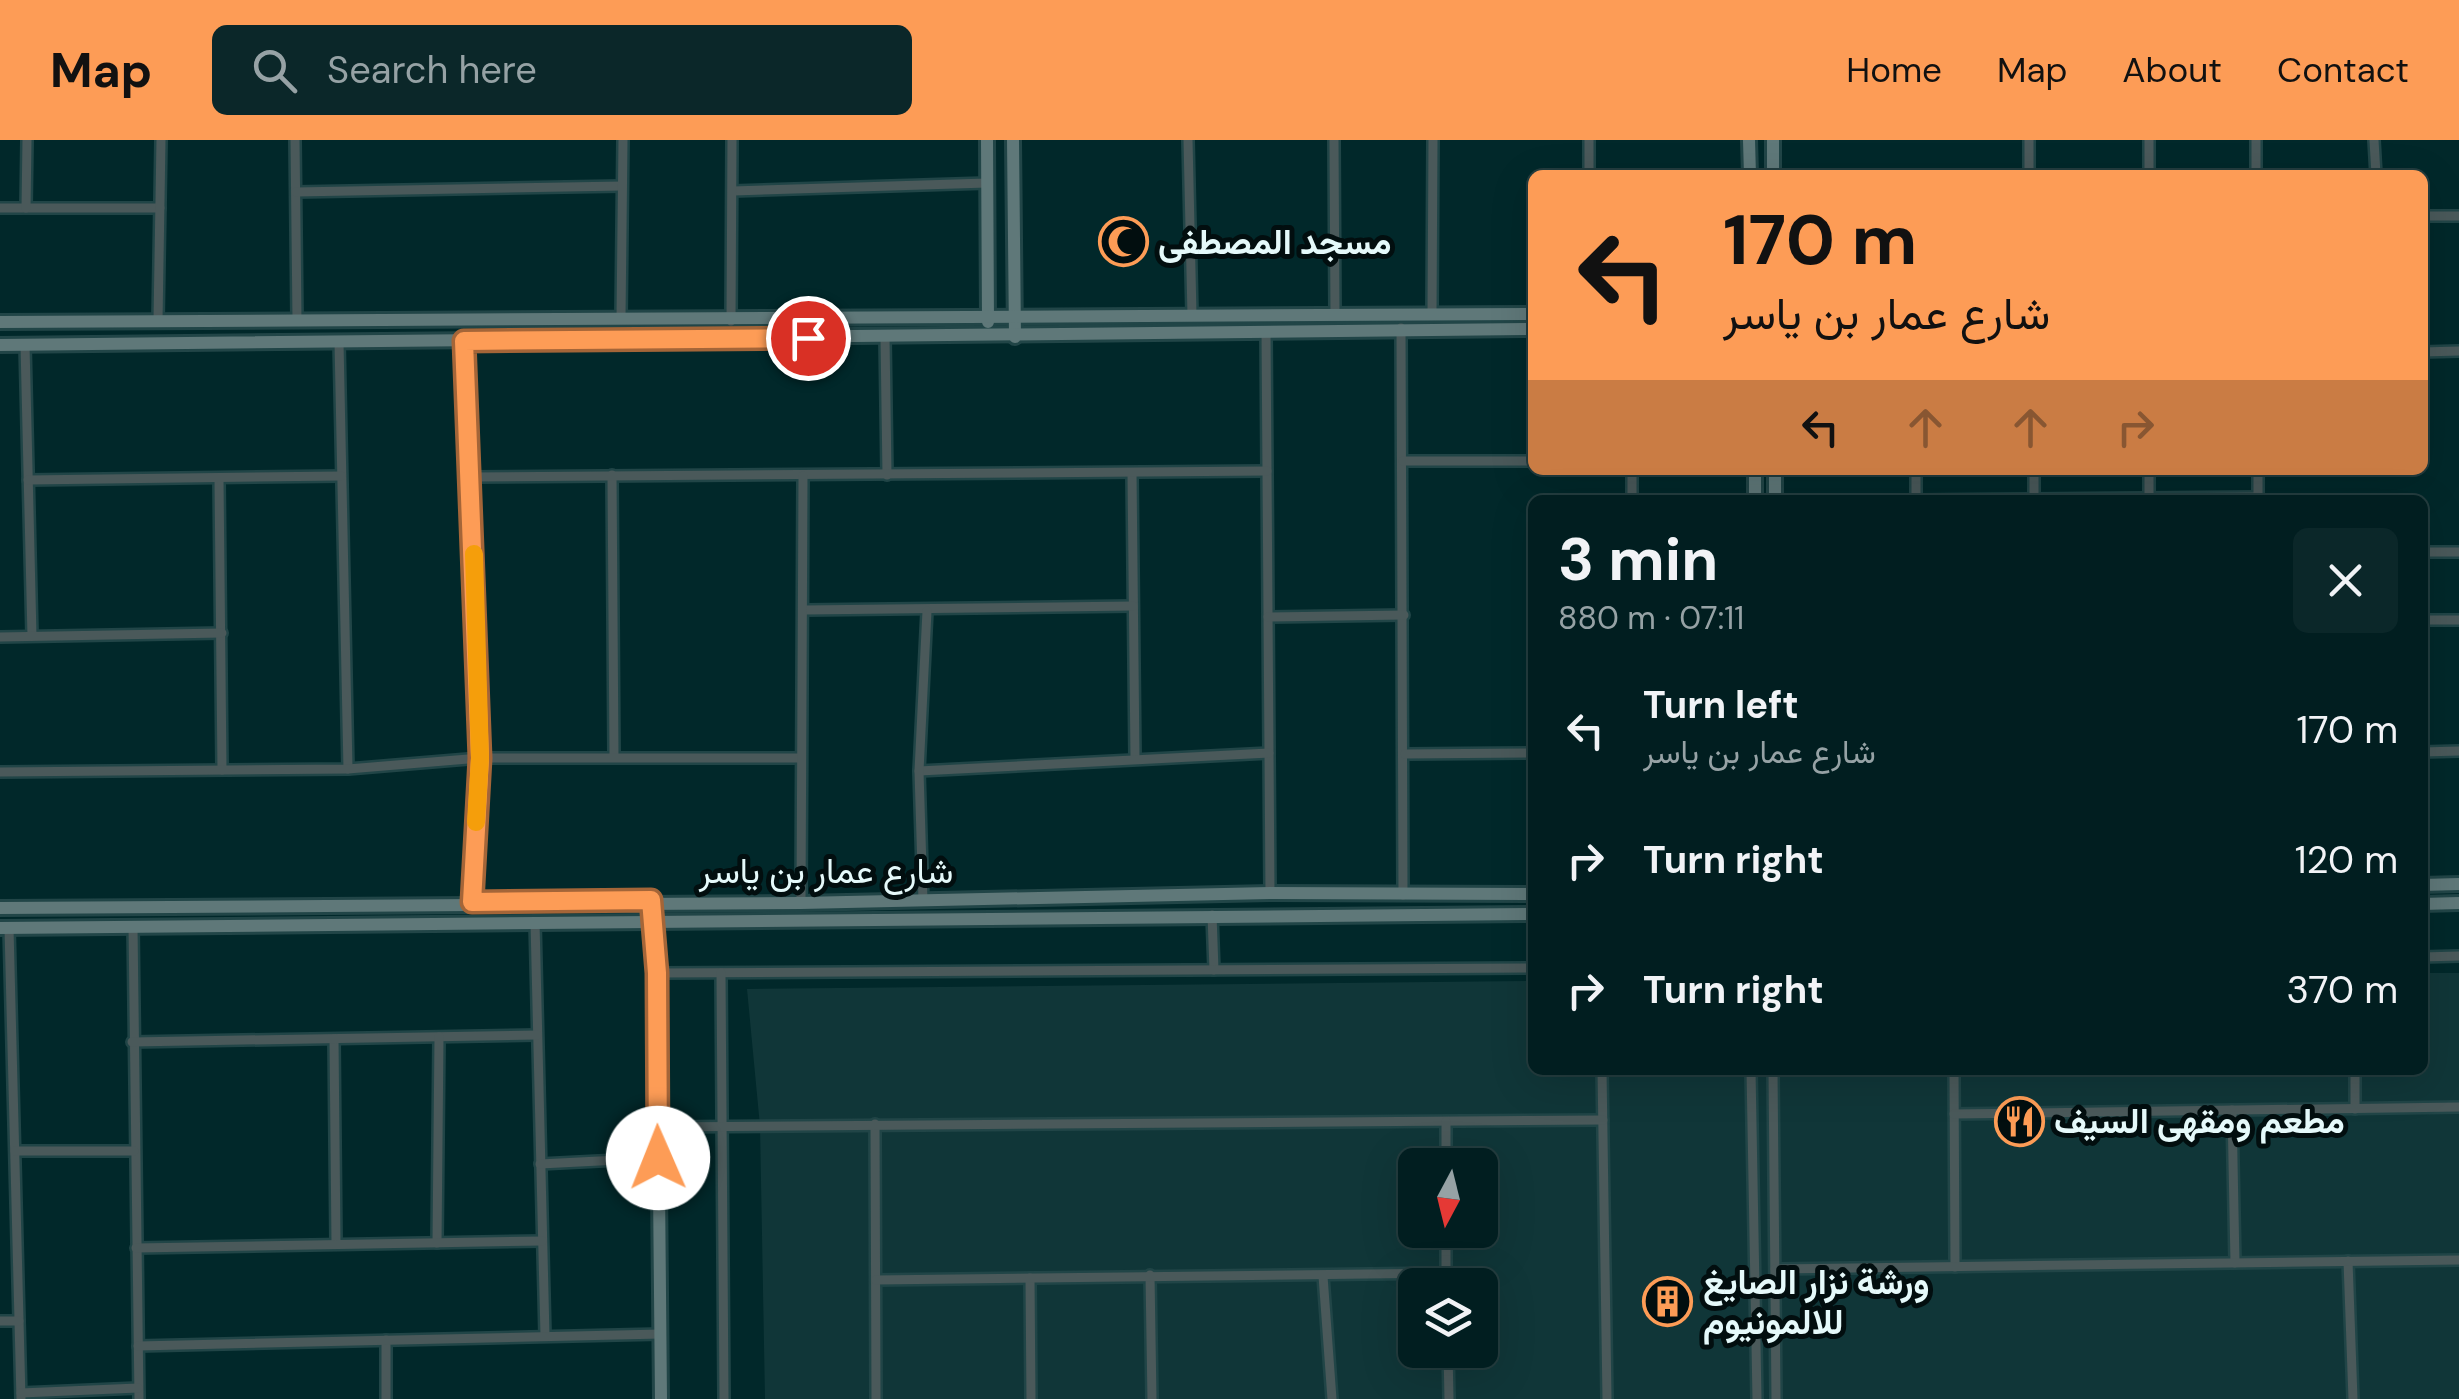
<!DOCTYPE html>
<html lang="en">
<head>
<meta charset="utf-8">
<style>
  :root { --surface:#011e20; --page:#0b2729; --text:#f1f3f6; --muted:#96a2a5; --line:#233c3e; --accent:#fd9c56 }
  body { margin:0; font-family:"DM Sans",Vazirmatn,sans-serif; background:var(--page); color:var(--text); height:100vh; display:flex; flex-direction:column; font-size:38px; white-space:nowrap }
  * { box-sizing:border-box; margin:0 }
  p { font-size:32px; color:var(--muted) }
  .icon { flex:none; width:55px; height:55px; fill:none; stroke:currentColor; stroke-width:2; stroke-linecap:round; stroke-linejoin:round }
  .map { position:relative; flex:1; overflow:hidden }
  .drawer { position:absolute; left:1528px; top:355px; width:900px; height:580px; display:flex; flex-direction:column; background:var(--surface); border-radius:15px; box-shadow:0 10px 40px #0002,0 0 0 2px var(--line) }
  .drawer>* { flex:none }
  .top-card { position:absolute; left:1528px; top:30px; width:900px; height:305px; border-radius:15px; box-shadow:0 10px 40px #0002,0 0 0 2px var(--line); background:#fd9c56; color:#111; overflow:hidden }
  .needle { width:65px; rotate:187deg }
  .fabs { position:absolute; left:1398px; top:1008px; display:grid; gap:20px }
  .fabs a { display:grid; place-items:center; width:100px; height:100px; border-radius:15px; background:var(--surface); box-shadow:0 10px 40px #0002,0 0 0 2px var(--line); font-size:50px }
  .pin { position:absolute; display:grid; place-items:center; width:85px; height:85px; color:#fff; margin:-42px; border:5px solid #fff; border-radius:50%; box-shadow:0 2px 10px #0007 }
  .me { position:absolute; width:110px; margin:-55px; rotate:359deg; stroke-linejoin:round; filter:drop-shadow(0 0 8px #0008) }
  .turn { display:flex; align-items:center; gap:35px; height:210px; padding:0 30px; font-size:45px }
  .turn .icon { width:130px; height:130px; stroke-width:2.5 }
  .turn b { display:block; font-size:70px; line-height:85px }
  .lanes { display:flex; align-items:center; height:95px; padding:0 30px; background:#0003; justify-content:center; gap:50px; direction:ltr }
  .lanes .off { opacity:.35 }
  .round { display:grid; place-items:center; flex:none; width:105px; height:105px; border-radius:15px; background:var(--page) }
  .summary { display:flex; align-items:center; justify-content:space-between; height:170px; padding:0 30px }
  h1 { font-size:60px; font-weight:700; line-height:75px }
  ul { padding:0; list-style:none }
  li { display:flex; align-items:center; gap:30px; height:130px; padding:0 30px }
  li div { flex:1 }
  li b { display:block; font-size:38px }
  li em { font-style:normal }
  header { display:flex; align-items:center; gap:60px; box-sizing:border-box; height:140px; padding:0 50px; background:var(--accent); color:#111 }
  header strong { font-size:48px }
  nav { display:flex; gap:55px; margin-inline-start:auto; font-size:35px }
  .search { width:700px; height:90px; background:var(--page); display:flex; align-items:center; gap:25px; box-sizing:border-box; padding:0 35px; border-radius:15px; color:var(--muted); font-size:38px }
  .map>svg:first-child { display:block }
  .built { fill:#103638; fill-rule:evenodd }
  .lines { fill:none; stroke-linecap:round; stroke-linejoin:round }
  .street-casing { stroke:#214547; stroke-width:14 }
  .secondary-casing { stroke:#214547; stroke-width:18 }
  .street { stroke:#4a595a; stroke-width:9 }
  .secondary { stroke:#5f7879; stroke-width:12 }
  .route-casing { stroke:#a46538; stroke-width:25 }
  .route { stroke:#fd9c56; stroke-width:18 }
  .slow { stroke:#f59e0b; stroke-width:18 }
  .labels { text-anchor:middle; stroke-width:10; stroke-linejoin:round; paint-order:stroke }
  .poi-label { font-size:35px; font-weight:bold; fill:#e5f9fa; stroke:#020e0f; text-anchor:start }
  .street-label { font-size:35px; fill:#e5f9fa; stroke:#020e0f }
</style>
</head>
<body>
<header>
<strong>Map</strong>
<div class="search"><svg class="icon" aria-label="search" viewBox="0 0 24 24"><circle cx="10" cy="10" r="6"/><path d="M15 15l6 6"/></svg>Search here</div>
<nav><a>Home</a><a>Map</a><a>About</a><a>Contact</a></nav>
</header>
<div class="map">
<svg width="2459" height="1259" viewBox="0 0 2459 1259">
  <rect width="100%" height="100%" fill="#01282a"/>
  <path class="built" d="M2423 833H2459V1259H765L760 986 747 849 1532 841V930H2422ZM1415 1025H1480V1090H1415ZM1415 1145H1480V1210H1415Z"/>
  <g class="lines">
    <defs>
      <g id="street">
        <polyline points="295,0 297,180"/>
        <polyline points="1188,0 1192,175"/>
        <polyline points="1334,0 1335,175"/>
        <polyline points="1589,0 1589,35"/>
        <polyline points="2029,0 2029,35"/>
        <polyline points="2149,0 2149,35"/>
        <polyline points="2256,0 2256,35"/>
        <polyline points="2374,0 2376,35"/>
        <polyline points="733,51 987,43"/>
        <polyline points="296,52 622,46"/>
        <polyline points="0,68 160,68"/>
        <polyline points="26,68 27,0"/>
        <polyline points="2422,76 2459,76"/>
        <polyline points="1432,174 1433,0"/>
        <polyline points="621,178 623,0"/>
        <polyline points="158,181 161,0"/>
        <polyline points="731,181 732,0"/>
        <polyline points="1401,188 1403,755"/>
        <polyline points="1266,191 1270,753"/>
        <polyline points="885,197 887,335"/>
        <polyline points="464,201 480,618 472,762"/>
        <polyline points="339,202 348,629"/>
        <polyline points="25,205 32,496"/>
        <polyline points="2422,212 2459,211"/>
        <polyline points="1403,321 1532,321"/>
        <polyline points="1632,330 1632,360"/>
        <polyline points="1916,330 1916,360"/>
        <polyline points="2034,330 2034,359"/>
        <polyline points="2149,330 2149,359"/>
        <polyline points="2258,330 2258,360"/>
        <polyline points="1132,333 1135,618"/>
        <polyline points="612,335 614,617"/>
        <polyline points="471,337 1267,331"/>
        <polyline points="219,339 222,630"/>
        <polyline points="28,340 341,336"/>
        <polyline points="1916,360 2258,357"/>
        <polyline points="2422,412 2459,412"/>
        <polyline points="805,470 1133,466"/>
        <polyline points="1268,477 1404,475"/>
        <polyline points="2422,480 2459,480"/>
        <polyline points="0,497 222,493"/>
        <polyline points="2422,612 2459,611"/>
        <polyline points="1405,614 1532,613"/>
        <polyline points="919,631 1269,613"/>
        <polyline points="0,632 348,629 480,618 800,618"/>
        <polyline points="923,761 919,631 927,471"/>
        <polyline points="801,763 803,336"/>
        <polyline points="1212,775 1214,830"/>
        <polyline points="535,782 545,1196"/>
        <polyline points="133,786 139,1259"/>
        <polyline points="9,788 21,1259"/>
        <polyline points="2422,817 2459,816"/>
        <polyline points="657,833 1532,828"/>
        <polyline points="721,833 724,1259"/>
        <polyline points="334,899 336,1104"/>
        <polyline points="132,902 537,895"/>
        <polyline points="1602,930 1607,1259"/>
        <polyline points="1751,930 1757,1259"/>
        <polyline points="1773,930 1776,1259"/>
        <polyline points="1954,930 1955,1127"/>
        <polyline points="2355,930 2355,969"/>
        <polyline points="2232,970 2235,1123"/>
        <polyline points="1954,974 2459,967"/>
        <polyline points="875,984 876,1259"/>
        <polyline points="658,987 1603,980"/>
        <polyline points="15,1011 134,1011"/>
        <polyline points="540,1024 658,1018"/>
        <polyline points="1446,1025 1446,982"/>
        <polyline points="1446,1090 1446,1145"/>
        <polyline points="437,1103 439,897"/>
        <polyline points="136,1108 542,1101"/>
        <polyline points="2348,1121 2353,1259"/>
        <polyline points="1775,1129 2459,1120"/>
        <polyline points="1150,1135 1152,1259"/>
        <polyline points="1323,1136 1332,1259"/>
        <polyline points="1030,1138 1031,1259"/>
        <polyline points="876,1140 1446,1133"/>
        <polyline points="0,1181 19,1181"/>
        <polyline points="386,1200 386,1259"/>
        <polyline points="138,1206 661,1194"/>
        <polyline points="1448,1210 1449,1259"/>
        <polyline points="21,1253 138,1248"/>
      </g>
      <g id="secondary">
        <polyline points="987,0 988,182"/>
        <polyline points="1013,0 1015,197"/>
        <polyline points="1749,0 1750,35"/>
        <polyline points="1773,0 1773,35"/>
        <polyline points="0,182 1532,174"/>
        <polyline points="0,205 1532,189"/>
        <polyline points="1755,330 1755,360"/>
        <polyline points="1775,330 1775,360"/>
        <polyline points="2422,745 2459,744"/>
        <polyline points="651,761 657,833 661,1259"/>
        <polyline points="2422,764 2459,763"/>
        <polyline points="0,768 801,763 1270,753 1532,754"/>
        <polyline points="0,788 1532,774"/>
      </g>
    </defs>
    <use href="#street" class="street-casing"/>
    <use href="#secondary" class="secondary-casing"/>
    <use href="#street" class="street"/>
    <use href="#secondary" class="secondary"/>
  </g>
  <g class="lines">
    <defs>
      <polyline id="route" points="658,1018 657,833 651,760 472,762 480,618 464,201 808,198"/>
    </defs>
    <use href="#route" class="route-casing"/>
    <use href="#route" class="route"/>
    <polyline class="slow" points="474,414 480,618 476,682"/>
  </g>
  <defs>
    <symbol id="mosque-ring" viewBox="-11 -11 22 22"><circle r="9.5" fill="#020e0f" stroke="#fd9c56" stroke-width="1.5"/><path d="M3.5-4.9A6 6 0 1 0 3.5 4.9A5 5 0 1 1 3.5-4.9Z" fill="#fd9c56"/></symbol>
    <symbol id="restaurant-ring" viewBox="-11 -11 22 22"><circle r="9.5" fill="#020e0f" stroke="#fd9c56" stroke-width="1.5"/><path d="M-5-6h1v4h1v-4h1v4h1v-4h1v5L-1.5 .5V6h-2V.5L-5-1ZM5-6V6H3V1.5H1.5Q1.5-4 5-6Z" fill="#fd9c56"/></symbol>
    <symbol id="building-ring" viewBox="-11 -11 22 22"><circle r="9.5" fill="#020e0f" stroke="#fd9c56" stroke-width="1.5"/><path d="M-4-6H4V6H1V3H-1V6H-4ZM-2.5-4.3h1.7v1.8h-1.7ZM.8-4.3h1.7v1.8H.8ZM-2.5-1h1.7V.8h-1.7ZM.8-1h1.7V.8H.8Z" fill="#fd9c56"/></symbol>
  </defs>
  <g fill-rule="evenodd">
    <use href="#mosque-ring" x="1096" y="74" width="55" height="55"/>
    <use href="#restaurant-ring" x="1992" y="954" width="55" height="55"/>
    <use href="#building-ring" x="1640" y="1134" width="55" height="55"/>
  </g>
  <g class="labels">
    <g class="poi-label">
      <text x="1158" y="114">مسجد المصطفى</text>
      <text x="2054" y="993">مطعم ومقهى السيف</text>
      <text x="1703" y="1154">ورشة نزار الصايغ<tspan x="1703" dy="40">للالمونيوم</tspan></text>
    </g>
    <g class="street-label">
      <text x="826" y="743">شارع عمار بن ياسر</text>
    </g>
  </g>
</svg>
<div class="fabs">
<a><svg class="needle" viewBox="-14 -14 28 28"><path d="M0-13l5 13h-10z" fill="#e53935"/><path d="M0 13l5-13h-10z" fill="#96a2a5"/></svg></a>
<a><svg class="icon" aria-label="layers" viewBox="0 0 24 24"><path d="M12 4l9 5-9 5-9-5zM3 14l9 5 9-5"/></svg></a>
</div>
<div class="pin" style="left:808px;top:198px;background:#d93025"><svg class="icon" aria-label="arrive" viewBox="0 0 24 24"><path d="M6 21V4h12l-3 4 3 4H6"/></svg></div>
<svg class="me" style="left:658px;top:1018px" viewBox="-20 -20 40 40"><circle r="19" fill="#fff"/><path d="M0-13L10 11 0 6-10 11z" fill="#fd9c56"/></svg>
<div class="top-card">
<div class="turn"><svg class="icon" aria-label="left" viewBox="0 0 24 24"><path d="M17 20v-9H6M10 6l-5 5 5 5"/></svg><div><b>170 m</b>شارع عمار بن ياسر</div></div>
<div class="lanes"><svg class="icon" aria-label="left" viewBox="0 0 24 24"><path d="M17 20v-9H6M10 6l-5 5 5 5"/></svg><svg class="icon off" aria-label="ahead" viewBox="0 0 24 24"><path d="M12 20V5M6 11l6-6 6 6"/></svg><svg class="icon off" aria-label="ahead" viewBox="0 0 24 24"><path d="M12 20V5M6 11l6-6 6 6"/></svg><svg class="icon off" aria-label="right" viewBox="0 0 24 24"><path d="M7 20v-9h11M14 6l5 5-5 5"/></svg></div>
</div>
<section class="drawer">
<div class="summary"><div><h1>3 min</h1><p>880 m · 07:11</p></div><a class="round"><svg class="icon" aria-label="close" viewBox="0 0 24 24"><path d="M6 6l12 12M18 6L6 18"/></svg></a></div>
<ul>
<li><svg class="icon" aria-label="left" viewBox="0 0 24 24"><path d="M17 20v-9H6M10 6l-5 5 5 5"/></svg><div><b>Turn left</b><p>شارع عمار بن ياسر</p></div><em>170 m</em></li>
<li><svg class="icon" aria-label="right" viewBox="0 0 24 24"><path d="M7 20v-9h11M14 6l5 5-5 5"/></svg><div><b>Turn right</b></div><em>120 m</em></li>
<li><svg class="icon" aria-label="right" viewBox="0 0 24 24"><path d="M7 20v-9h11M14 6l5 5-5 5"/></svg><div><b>Turn right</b></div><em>370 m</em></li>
</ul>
</section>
</div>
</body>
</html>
